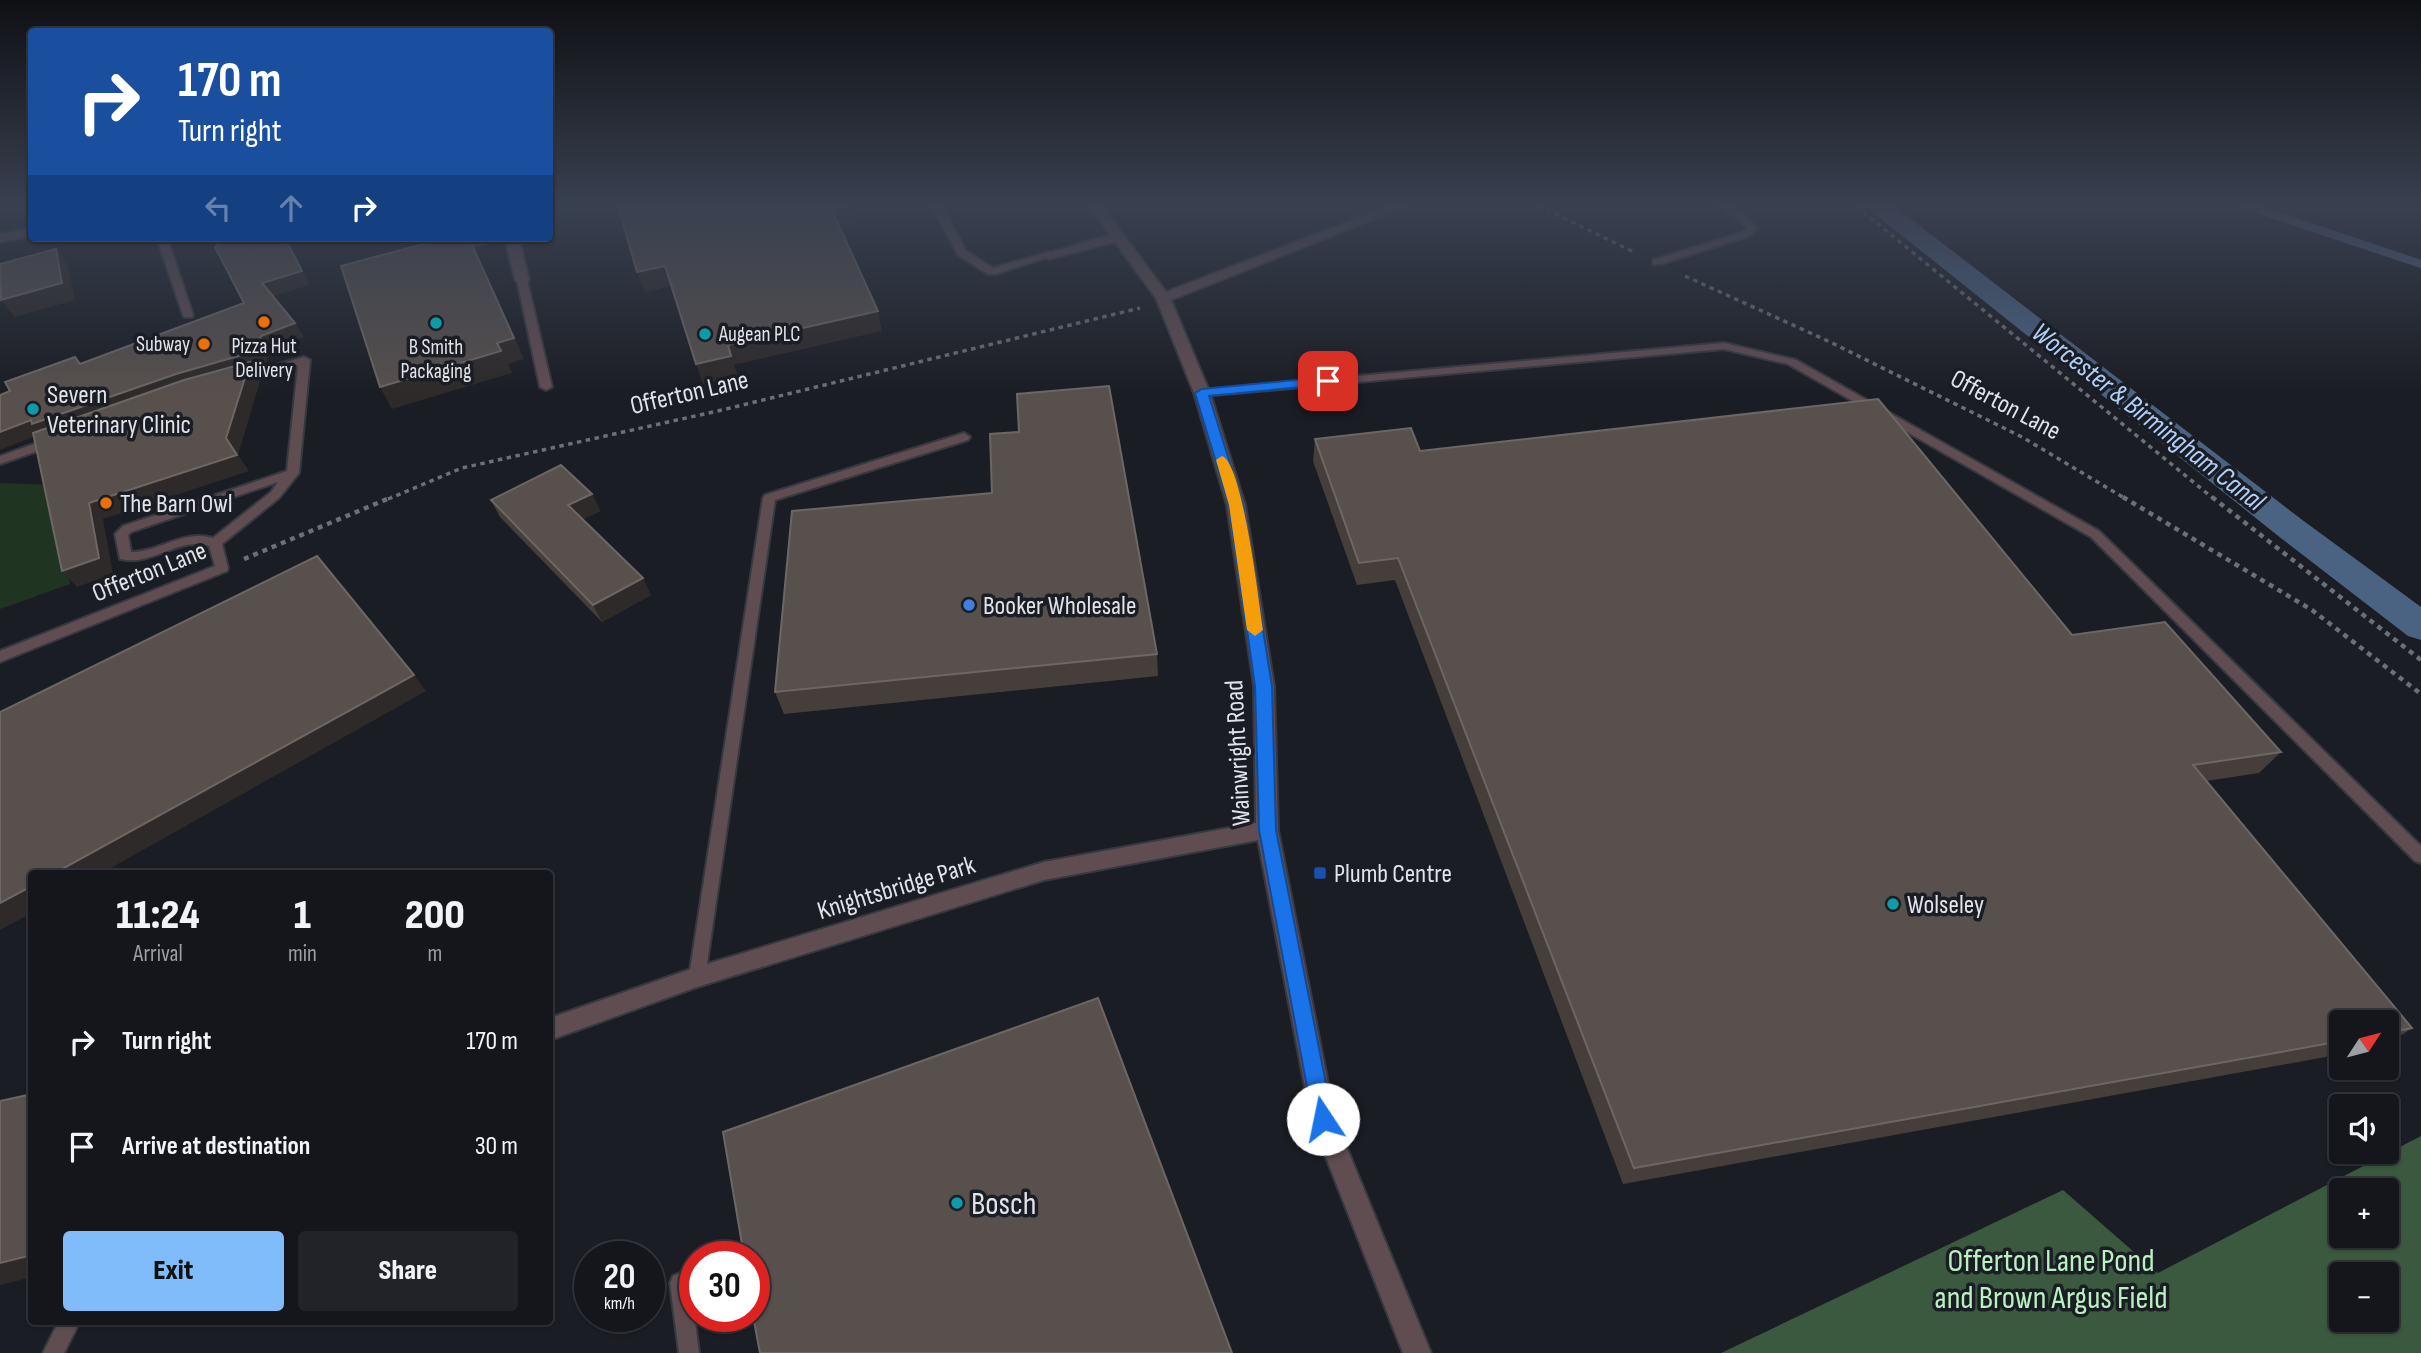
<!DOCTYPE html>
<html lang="en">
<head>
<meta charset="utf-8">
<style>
  :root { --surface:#14161b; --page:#212328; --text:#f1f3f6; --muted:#9d9fa3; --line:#33353a; --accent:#81bcfa }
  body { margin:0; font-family:"Sofia Sans Condensed",sans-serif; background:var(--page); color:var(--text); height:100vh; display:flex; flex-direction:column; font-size:26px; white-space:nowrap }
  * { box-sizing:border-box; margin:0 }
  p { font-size:23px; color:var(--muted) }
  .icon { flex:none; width:38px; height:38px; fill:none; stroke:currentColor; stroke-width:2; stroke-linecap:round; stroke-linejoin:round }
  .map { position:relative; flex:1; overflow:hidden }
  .panel { position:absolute; left:28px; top:870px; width:525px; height:455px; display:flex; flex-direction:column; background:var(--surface); border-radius:7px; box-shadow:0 2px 5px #0004,0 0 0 2px var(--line) }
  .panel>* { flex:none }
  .banner { position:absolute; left:28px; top:28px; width:525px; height:214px; border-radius:7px; box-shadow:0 2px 5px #0004,0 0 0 2px var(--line); background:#1a4fa0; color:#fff; overflow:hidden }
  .needle { width:46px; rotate:54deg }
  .controls { position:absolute; left:2329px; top:1010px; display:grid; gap:14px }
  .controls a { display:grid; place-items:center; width:70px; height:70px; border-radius:7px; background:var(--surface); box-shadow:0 2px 5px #0004,0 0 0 2px var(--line); font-size:35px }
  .speed { position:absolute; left:574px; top:1241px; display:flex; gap:14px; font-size:35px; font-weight:700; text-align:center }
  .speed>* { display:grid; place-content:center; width:91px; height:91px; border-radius:50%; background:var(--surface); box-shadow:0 2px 5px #0004,0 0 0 2px var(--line); line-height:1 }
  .speed small { font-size:18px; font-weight:400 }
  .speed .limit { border:10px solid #d22; background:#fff; color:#111 }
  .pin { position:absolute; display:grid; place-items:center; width:60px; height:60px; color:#fff; margin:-30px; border-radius:14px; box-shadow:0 4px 10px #0006 }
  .me { position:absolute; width:77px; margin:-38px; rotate:349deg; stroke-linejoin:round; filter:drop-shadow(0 0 5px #0008) }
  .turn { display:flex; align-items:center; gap:24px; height:147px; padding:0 35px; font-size:32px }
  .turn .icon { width:91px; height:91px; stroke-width:2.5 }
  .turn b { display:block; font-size:49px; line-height:60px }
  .lanes { display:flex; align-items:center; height:66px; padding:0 35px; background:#0003; justify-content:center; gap:35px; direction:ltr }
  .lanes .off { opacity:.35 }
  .eta { display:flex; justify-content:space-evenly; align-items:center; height:119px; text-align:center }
  .eta b { font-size:42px; font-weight:800; line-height:49px }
  .button { display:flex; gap:14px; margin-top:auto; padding:14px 35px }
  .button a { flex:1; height:80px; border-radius:7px; background:var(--accent); color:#111; font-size:28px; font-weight:800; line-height:80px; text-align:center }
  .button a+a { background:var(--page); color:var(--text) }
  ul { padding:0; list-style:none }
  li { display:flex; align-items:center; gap:21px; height:105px; padding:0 35px }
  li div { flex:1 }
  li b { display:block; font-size:26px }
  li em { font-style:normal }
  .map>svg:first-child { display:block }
  .green { fill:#1f3522 }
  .forest { fill:#3a593e; fill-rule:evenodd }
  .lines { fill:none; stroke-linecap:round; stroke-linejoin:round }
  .stream { stroke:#4b6382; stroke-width:8 }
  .canal { fill:#4b6382; fill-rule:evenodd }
  .service-casing { stroke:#373940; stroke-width:4 }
  .minor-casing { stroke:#373940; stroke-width:4 }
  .path-far1 { stroke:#6d6f76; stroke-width:3.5; stroke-dasharray:4.5 4.5; stroke-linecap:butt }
  .path { stroke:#6d6f76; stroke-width:4.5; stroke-dasharray:5 5; stroke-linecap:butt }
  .service { fill:#604d52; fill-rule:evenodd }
  .minor { fill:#604d52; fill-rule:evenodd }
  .wall { fill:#463e3a }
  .shaded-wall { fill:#2e2a29 }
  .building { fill:#57504d; stroke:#6c6765; stroke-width:2 }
  .route { fill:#1a73e8; stroke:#114b97; stroke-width:2 }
  .slow { fill:#f59e0b }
  .food-dot { fill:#e8710a; stroke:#1b1d24; stroke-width:2.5 }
  .culture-dot { fill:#0f9aa8; stroke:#1b1d24; stroke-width:2.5 }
  .shop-dot { fill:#3f7fe0; stroke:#1b1d24; stroke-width:2.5 }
  .transit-dot { fill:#1a4fb4; stroke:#1b1d24; stroke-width:2.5 }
  .labels { text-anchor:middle; stroke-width:7; stroke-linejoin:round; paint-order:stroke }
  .far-poi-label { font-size:21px; fill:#e2e3e9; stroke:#1b1d24 }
  .street-label { font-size:26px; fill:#e2e3e9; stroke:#1b1d24 }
  .poi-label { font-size:26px; fill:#e2e3e9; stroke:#1b1d24; text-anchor:start }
  .water-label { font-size:28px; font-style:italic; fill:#afcffb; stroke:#1b1d24 }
  .near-poi-label { font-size:32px; fill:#e2e3e9; stroke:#1b1d24; text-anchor:start }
  .near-park-label { font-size:32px; fill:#baf1c0; stroke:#1b1d24 }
</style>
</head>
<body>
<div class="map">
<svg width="2421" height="1353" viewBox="0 0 2421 1353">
  <rect width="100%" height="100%" fill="#1b1d24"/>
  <polygon class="green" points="0,483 53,485 70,584 0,609"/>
  <path class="forest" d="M2421 1136V1353H1721L2063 1190 2158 1273ZM2342 1190H2387V1236H2342ZM2387 1274V1320H2342V1274Z"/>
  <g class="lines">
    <polyline class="stream" points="2248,206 2421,264"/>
    <polygon class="canal" points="1865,206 1894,206 2301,519 2421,607 2421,640 2408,636 2277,535"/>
    <defs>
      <g id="service">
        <polygon points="932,206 942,206 966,251 993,268 1049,252 1054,255 996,274 988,274 958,255"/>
        <path d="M1718 206C1734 205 1749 215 1757 229L1749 236 1661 264H1653V260L1743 232 1747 228 1744 224Z"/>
        <polygon points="157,238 167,238 193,315 192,317 184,317 183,315"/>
        <polygon points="522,277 527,280 552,387 546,390 540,387 517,280"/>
        <polygon points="1724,343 1796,360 2099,531 2421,846 2421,863 2415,861 2091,537 1788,364 1724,349 1202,396 1196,393 1202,390"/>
        <path d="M304 357 310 360 299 473 279 498 222 544 228 568 227 571 0 662V651L215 566 209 546C179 536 152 567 120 559L115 534 123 526 287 471 298 365 240 381 234 378 236 376ZM278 482 271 492 213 538C183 529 160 552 131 552L128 535 131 532Z"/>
        <polygon points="964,433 970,437 968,440 775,500 705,977 703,982 697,985 691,982 689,977 763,498 765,495"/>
        <polygon points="51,438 57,442 55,445 0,464 0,456"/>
        <polygon points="680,1273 687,1276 690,1283 699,1353 679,1353 670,1283 673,1276"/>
        <polygon points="59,1321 80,1321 64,1353 43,1353"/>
      </g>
      <g id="minor">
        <polygon points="1089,206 1102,206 1166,292 1389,206 1407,206 1171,300 1210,393 1245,505 1274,686 1278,830 1335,1119 1431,1353 1403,1353 1311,1119 1258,840 1044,880 697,987 550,1040 550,1018 697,967 1044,862 1256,823 1254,686 1227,505 1194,393 1156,298 1115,242 1049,259 1042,255 1110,235"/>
        <polygon points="32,228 32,236 0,242 0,234"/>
        <polygon points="478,238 519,238 529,280 527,283 522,284 515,280 505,239 448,252 441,248"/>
      </g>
    </defs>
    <use href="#service" class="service-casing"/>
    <use href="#minor" class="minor-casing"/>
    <g class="path-far1">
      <polyline points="1539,206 1636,253"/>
      <polyline points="1856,206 2214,499"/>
      <polyline points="1685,276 1828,341 2022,437 2126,499"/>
      <polyline points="388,499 462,468 722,410 1140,308"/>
    </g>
    <g class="path">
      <polyline points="2123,497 2312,610 2421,694"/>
      <polyline points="2212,497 2421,660"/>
      <polyline points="244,559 392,497"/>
    </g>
    <use href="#service" class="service"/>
    <use href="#minor" class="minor"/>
  </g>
  <g class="wall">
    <polygon points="1315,439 1420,451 2072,635 2281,752 2259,773 2206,781 2412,1028 2387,1045 2387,1022 2342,1022 2342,1054 1623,1184 1395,580 1357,585 1313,461"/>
    <polygon points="592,494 600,511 583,519 651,595 602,622 500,517 491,500"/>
    <polygon points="1157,654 1158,676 784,714 775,692"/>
  </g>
  <g class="shaded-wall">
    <polygon points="841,206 852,206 856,223 836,227 831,208"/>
    <polygon points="285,238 286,238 310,285 271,297 262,283"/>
    <polygon points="56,249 68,266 75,300 15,317 1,300"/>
    <polygon points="477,254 524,359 508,364 512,373 392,409 380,387"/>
    <polygon points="665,266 672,286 645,292 637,272"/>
    <polygon points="878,311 882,331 734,365 738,376 703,384 696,364 728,345"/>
    <polygon points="295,323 304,337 270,350 265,365 255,368 261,378 238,455 249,471 103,519 113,574 77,587 62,571 41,434 0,450 0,432"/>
    <polygon points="592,494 600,511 577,522 568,505"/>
    <polygon points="643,578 651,595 602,622 593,605"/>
    <polygon points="414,675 426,691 102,873 55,873"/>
    <polygon points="32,886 32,913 0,930 0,903"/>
    <polygon points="32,1255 32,1277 0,1285 0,1263"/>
  </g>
  <g class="building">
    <polygon points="618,206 841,206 831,208 878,311 728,345 731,356 696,364 665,266 637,272"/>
    <polygon points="217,238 285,238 302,271 262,283 295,323 261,336 256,351 176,374 32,424 31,420 0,432 0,395 10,391 5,382 75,357 80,364 244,303 215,247 219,244"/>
    <polygon points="446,238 469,238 514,338 497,343 501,351 380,387 341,266"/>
    <polygon points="56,249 62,283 1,300 0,264"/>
    <polygon points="250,362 226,438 237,455 89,503 99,558 62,571 33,433 184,380"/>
    <polygon points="1109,386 1157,654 775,692 792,511 992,493 990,434 1019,432 1017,394"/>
    <polygon points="1878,399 2072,635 2165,622 2281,752 2193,765 2412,1028 2387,1033 2387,1022 2342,1022 2342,1041 1634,1168 1398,558 1359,563 1315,439 1411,428 1420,451"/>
    <polygon points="561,465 592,494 568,505 643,578 593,605 491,500"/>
    <polygon points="317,556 414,675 55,873 32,873 32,886 0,903 0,712"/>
    <polygon points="1098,998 1232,1353 760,1353 753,1316 754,1256 744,1256 723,1132"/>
    <polygon points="32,1094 32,1255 0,1263 0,1101"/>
  </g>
  <linearGradient id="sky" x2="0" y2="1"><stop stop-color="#0f1014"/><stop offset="0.52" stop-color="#394050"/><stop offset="1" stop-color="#394050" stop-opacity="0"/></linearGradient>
  <rect width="2421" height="395" fill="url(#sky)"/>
  <polygon class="route" points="1328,377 1335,381 1333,384 1209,396 1243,505 1272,686 1276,830 1333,1119 1330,1126 1323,1129 1316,1126 1313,1119 1259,830 1255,686 1229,505 1195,393 1202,389"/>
  <path class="slow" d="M1222 456C1243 463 1259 604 1263 630L1255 636 1247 630 1229 505 1216 460Z"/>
  <g class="food-dot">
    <circle cx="264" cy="322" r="7"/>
    <circle cx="204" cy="344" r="7"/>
    <circle cx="106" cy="503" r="7"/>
  </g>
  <g class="culture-dot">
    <circle cx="436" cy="323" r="7"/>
    <circle cx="705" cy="334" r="7"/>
    <circle cx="33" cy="409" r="7"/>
    <circle cx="1893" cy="904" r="7"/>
    <circle cx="957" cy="1203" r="7"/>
  </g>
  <circle class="shop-dot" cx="969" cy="605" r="7"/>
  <rect class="transit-dot" x="1313" y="866" width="14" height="14" rx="3.5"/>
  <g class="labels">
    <g class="far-poi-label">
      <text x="719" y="341" text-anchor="start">Augean PLC</text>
      <text x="190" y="351" text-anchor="end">Subway</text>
      <text x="264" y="353">Pizza Hut<tspan x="264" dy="24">Delivery</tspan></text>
      <text x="436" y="354">B Smith<tspan x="436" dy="24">Packaging</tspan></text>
    </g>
    <g class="street-label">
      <text transform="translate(689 392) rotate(-13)" y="9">Offerton Lane</text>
      <text transform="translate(2006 404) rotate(28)" y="9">Offerton Lane</text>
      <text transform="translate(149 571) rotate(-22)" y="9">Offerton Lane</text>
      <text transform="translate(1237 753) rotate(-93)" y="9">Wainwright Road</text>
      <text transform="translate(896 887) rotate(-17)" y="9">Knightsbridge Park</text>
    </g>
    <g class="poi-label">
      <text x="47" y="403">Severn<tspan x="47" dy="30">Veterinary Clinic</tspan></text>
      <text x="120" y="512">The Barn Owl</text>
      <text x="983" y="614">Booker Wholesale</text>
      <text x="1334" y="882">Plumb Centre</text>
      <text x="1907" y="913">Wolseley</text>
    </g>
    <g class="water-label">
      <text transform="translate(2149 416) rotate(38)" y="10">Worcester &amp; Birmingham Canal</text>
    </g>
    <g class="near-poi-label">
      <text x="971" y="1214">Bosch</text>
    </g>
    <g class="near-park-label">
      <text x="2051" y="1271">Offerton Lane Pond<tspan x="2051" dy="37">and Brown Argus Field</tspan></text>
    </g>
  </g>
</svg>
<div class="controls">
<a><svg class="needle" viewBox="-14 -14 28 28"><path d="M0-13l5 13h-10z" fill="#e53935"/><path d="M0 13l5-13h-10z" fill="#9d9fa3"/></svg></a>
<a><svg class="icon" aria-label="sound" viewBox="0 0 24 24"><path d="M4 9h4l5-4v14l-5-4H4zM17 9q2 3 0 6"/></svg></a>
<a>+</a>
<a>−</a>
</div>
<div class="speed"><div>20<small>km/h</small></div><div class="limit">30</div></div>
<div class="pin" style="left:1328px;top:381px;background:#d93025"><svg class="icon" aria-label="arrive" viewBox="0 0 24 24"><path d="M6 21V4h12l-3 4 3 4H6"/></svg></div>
<svg class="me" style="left:1323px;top:1119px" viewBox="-20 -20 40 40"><circle r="19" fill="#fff"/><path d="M0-13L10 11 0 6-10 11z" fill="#1a73e8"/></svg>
<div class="banner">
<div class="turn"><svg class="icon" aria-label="right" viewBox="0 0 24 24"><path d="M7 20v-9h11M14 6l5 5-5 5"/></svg><div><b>170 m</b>Turn right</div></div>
<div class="lanes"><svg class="icon off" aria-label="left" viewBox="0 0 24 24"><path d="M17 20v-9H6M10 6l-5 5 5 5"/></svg><svg class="icon off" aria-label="ahead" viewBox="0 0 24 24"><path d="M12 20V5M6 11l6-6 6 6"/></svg><svg class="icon" aria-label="right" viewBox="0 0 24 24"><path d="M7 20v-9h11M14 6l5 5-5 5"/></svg></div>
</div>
<section class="panel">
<div class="eta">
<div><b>11:24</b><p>Arrival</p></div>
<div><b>1</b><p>min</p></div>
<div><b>200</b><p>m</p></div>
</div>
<ul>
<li><svg class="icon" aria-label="right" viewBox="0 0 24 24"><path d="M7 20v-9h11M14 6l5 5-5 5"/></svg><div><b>Turn right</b></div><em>170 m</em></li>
<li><svg class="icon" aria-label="arrive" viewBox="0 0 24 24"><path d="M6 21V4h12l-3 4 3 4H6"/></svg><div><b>Arrive at destination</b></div><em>30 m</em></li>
</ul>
<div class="button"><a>Exit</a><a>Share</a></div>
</section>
</div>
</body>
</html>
